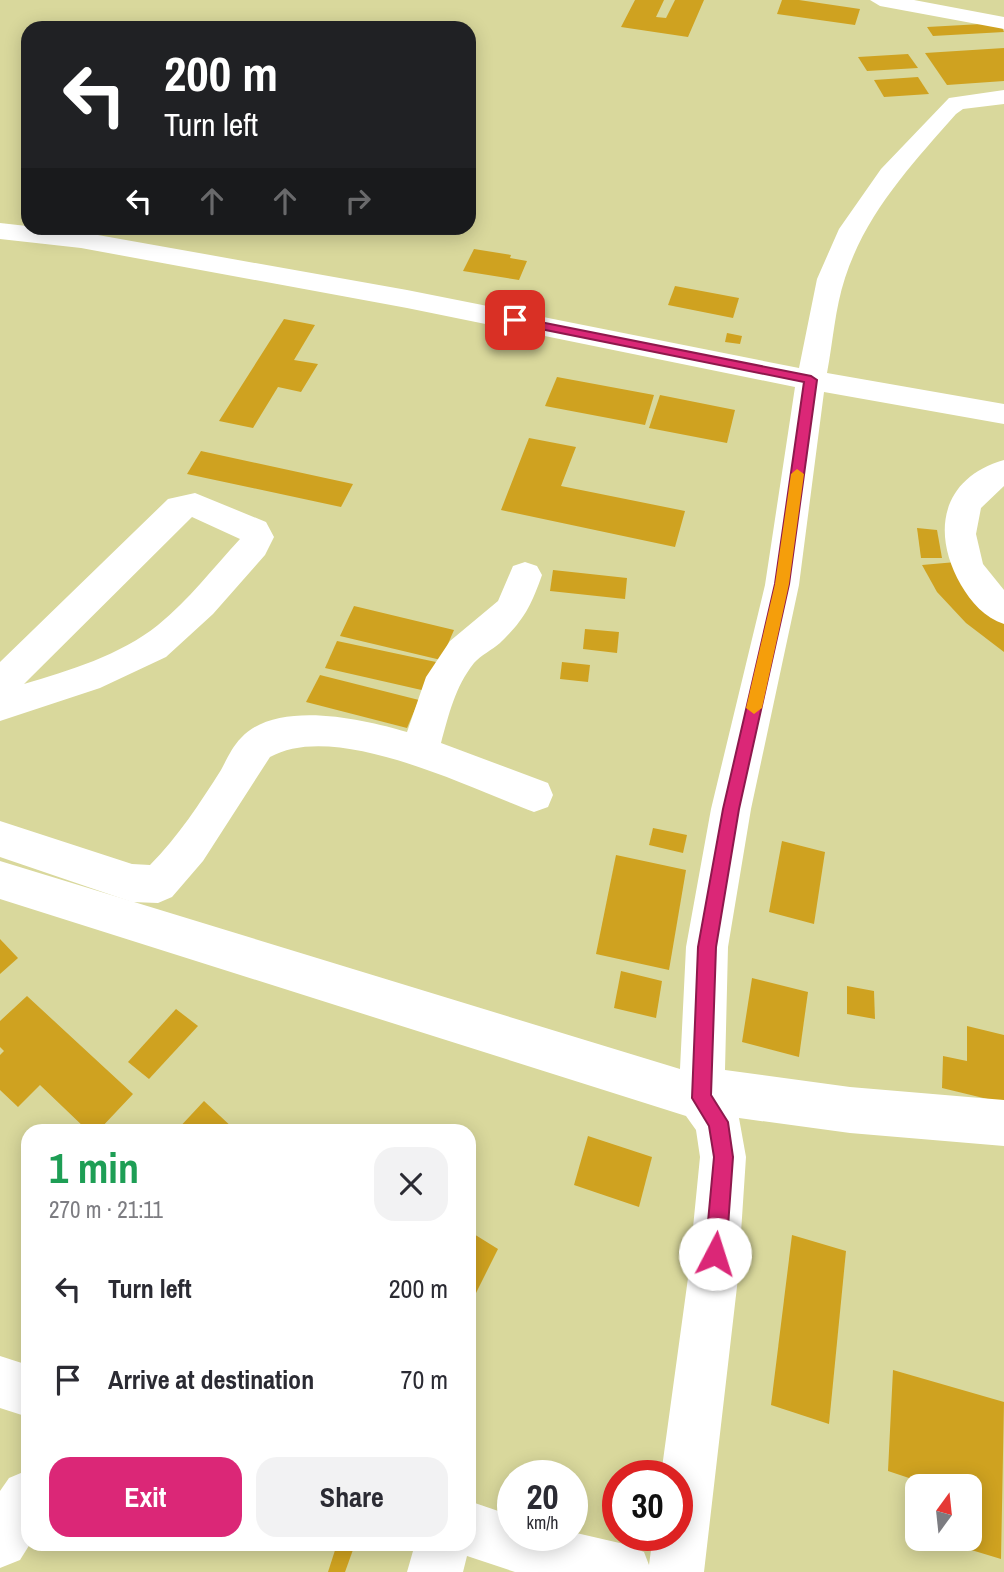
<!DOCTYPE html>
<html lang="en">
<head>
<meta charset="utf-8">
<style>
  :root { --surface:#fff; --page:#f2f2f3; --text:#2b2b33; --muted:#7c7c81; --accent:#db2777 }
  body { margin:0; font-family:"Archivo Narrow",sans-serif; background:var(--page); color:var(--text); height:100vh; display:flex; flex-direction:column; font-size:26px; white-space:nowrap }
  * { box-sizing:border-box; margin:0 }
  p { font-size:23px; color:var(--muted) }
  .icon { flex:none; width:38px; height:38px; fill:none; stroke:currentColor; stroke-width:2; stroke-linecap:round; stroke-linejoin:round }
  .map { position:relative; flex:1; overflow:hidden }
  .sheet { position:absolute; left:21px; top:1124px; width:455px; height:427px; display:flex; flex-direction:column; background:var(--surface); border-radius:21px; box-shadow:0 4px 18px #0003 }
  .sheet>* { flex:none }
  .hud { position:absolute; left:21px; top:21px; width:455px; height:214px; border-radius:21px; box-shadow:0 4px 18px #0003; background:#202124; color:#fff; overflow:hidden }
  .needle { width:46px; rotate:15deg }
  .controls { position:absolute; left:905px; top:1474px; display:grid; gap:14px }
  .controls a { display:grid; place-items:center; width:77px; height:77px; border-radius:14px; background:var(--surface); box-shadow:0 4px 18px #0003; font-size:35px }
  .speed { position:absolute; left:497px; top:1460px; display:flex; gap:14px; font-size:35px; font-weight:700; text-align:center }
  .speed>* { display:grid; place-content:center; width:91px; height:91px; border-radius:50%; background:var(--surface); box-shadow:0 4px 18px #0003; line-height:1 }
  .speed small { font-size:18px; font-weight:400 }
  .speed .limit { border:10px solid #d22; background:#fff; color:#111 }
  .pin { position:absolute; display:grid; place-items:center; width:60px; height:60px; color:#fff; margin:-30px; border-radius:14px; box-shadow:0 4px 10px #0006 }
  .me { position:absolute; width:77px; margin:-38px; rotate:5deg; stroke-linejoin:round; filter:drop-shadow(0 0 5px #0008) }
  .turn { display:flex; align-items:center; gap:24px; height:147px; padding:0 28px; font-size:32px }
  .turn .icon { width:91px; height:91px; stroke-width:2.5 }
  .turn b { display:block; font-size:49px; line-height:60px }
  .lanes { display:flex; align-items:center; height:66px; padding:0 28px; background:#0003; justify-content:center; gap:35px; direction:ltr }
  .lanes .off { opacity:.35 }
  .round { display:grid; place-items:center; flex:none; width:74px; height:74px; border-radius:21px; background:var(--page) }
  .summary { display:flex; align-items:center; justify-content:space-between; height:119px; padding:0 28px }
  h1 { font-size:42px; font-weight:800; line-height:52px; color:#1e9e55 }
  .primary-button { display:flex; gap:14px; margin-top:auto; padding:14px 28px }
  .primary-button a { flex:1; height:80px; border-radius:21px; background:var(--accent); color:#fff; font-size:28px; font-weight:800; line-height:80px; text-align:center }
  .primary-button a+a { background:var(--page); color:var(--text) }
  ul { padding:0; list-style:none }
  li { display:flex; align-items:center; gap:21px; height:91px; padding:0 28px }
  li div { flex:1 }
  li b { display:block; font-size:26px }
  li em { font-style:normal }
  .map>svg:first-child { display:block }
  .building { fill:#cfa220 }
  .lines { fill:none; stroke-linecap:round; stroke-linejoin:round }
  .minor { fill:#fff; fill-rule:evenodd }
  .route { fill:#db2777; stroke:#8e194d; stroke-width:2 }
  .slow { fill:#f59e0b }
</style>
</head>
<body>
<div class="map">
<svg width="1004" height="1572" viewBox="0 0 1004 1572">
  <rect width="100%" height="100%" fill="#d9d89c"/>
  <g class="building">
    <polygon points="635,0 664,0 656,17 666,18 675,0 704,0 688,37 621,27"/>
    <polygon points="782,0 799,0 860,9 855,25 777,14"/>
    <polygon points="1000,23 1004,32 933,36 927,27"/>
    <polygon points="1004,48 1004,81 947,85 925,53"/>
    <polygon points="908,54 918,68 867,71 858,57"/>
    <polygon points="918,77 929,94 884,97 874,80"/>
    <polygon points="474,249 511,255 510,258 527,261 519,280 463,271"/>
    <polygon points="675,286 739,298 733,318 668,305"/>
    <polygon points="284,319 315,325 294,360 318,364 301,392 278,387 253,428 219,421"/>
    <polygon points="727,333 742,336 740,344 725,342"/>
    <polygon points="557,377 654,395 645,425 545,406"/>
    <polygon points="660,395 735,410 727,443 649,428"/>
    <polygon points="529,438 576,447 561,486 685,511 675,547 501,510"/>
    <polygon points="201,451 353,484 341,507 187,474"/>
    <polygon points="917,528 937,530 942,558 921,558"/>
    <polygon points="956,562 1004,616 1004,652 966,623 937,592 922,565"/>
    <polygon points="553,570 627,578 625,599 550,591"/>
    <polygon points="354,606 454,630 441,660 340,636"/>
    <polygon points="585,629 619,632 617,653 583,649"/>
    <polygon points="337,641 436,662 426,691 325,668"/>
    <polygon points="562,662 590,665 588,682 560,679"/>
    <polygon points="320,675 419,700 407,728 306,702"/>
    <polygon points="653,828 687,835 683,853 649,845"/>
    <polygon points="782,841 825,852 814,924 769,912"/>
    <polygon points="616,855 686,870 669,970 596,954"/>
    <polygon points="0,939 18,958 0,974"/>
    <polygon points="621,971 662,981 656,1018 614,1008"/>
    <polygon points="752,978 808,992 799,1057 742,1042"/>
    <polygon points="847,986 874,991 875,1019 847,1014"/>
    <polygon points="27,996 133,1094 99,1130 87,1130 40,1085 18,1107 0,1090 0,1055 4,1051 0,1047 0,1021"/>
    <polygon points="176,1009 198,1026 149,1079 128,1062"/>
    <polygon points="967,1026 1004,1035 1004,1103 942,1088 943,1056 967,1061"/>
    <polygon points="204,1101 235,1130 177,1130"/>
    <polygon points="588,1136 652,1157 639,1207 574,1185"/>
    <polygon points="469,1231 498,1249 471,1303 469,1302"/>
    <polygon points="792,1235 846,1251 829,1424 771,1405"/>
    <polygon points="893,1370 1004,1402 1001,1559 935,1539 970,1538 970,1486 933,1486 888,1471"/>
    <polygon points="337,1544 354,1547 345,1572 328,1572"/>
  </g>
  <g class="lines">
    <g class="minor">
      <polygon points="870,0 914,0 1004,17 1004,29 880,6"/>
      <path d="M1004 90V104L963 109 956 114C912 164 866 213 845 278 835 308 833 342 827 373L1004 404V424L824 392 799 585 751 809 728 947 725 1070 850 1087 1004 1100V1146L850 1133 739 1118 746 1157 738 1278 704 1572H515L467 1556 463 1572H407L415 1544H469V1501L513 1516V1535H572V1532L624 1544 644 1552 649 1565 653 1535H677V1475H661L688 1278 700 1157 696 1130 686 1116 0 899V861L680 1069 686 947 711 809 765 585 795 387 407 308 81 248 0 239V223L81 232 407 290 799 368 817 279 839 229 881 169 949 98Z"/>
      <path d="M1004 460V486L981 508 976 534 983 564 1004 590V624C985 618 971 602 961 585 931 533 941 478 1004 460Z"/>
      <path d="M195 493 266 522 274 537 265 555 213 614 166 657 100 688 0 721V662L168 499ZM192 517 240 539C213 568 189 600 158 625 121 655 68 671 24 684Z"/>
      <path d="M525 562 537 566 542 575C531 606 524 620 500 643 492 650 481 655 474 663 455 687 449 714 441 743L548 783 553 795 548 807 534 812C469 788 336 720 270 757L203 861 172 897 158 903 132 902 0 857V821L132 864 150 865C178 837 200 803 221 770 227 759 232 747 241 738 277 699 363 719 407 732L426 677 450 641 498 601 513 566Z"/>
      <polygon points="0,1356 28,1365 28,1417 0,1408"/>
      <polygon points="28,1470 30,1544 20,1560 0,1568 0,1491 9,1478"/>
    </g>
  </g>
  <polygon class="route" points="515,317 811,376 817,380 789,584 739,809 716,947 711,1095 728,1122 733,1157 726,1254 723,1261 715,1264 708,1261 705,1254 714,1157 709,1126 692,1098 698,947 723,809 775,584 804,382 511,323 509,320"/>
  <polygon class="slow" points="797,469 804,474 789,584 762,708 754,714 746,708 775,584 791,474"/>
</svg>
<div class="controls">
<a><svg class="needle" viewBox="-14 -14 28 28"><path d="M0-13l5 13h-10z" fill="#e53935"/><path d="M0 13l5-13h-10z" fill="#7c7c81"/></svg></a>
</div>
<div class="speed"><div>20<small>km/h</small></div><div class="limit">30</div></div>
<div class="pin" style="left:515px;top:320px;background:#d93025"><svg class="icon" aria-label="arrive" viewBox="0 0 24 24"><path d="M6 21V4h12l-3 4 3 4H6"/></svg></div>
<svg class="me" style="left:715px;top:1254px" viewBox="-20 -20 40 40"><circle r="19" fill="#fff"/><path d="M0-13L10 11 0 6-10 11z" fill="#db2777"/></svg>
<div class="hud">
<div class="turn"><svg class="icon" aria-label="left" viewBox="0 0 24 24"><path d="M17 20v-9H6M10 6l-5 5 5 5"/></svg><div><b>200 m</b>Turn left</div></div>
<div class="lanes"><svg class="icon" aria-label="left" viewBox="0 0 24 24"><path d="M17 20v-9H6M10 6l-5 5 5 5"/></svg><svg class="icon off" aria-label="ahead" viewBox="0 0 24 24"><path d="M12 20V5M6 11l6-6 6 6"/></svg><svg class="icon off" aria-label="ahead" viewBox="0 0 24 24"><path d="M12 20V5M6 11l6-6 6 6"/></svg><svg class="icon off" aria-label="right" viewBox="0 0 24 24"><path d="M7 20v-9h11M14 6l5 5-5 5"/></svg></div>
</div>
<section class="sheet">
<div class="summary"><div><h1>1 min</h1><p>270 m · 21:11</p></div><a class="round"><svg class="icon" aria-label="close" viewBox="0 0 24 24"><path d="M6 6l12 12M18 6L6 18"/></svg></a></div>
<ul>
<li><svg class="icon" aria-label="left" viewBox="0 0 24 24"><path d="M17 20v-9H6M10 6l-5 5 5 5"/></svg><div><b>Turn left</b></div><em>200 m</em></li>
<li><svg class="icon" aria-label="arrive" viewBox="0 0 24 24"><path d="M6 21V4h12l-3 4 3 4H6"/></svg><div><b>Arrive at destination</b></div><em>70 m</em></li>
</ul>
<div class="primary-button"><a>Exit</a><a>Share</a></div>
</section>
</div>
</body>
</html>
